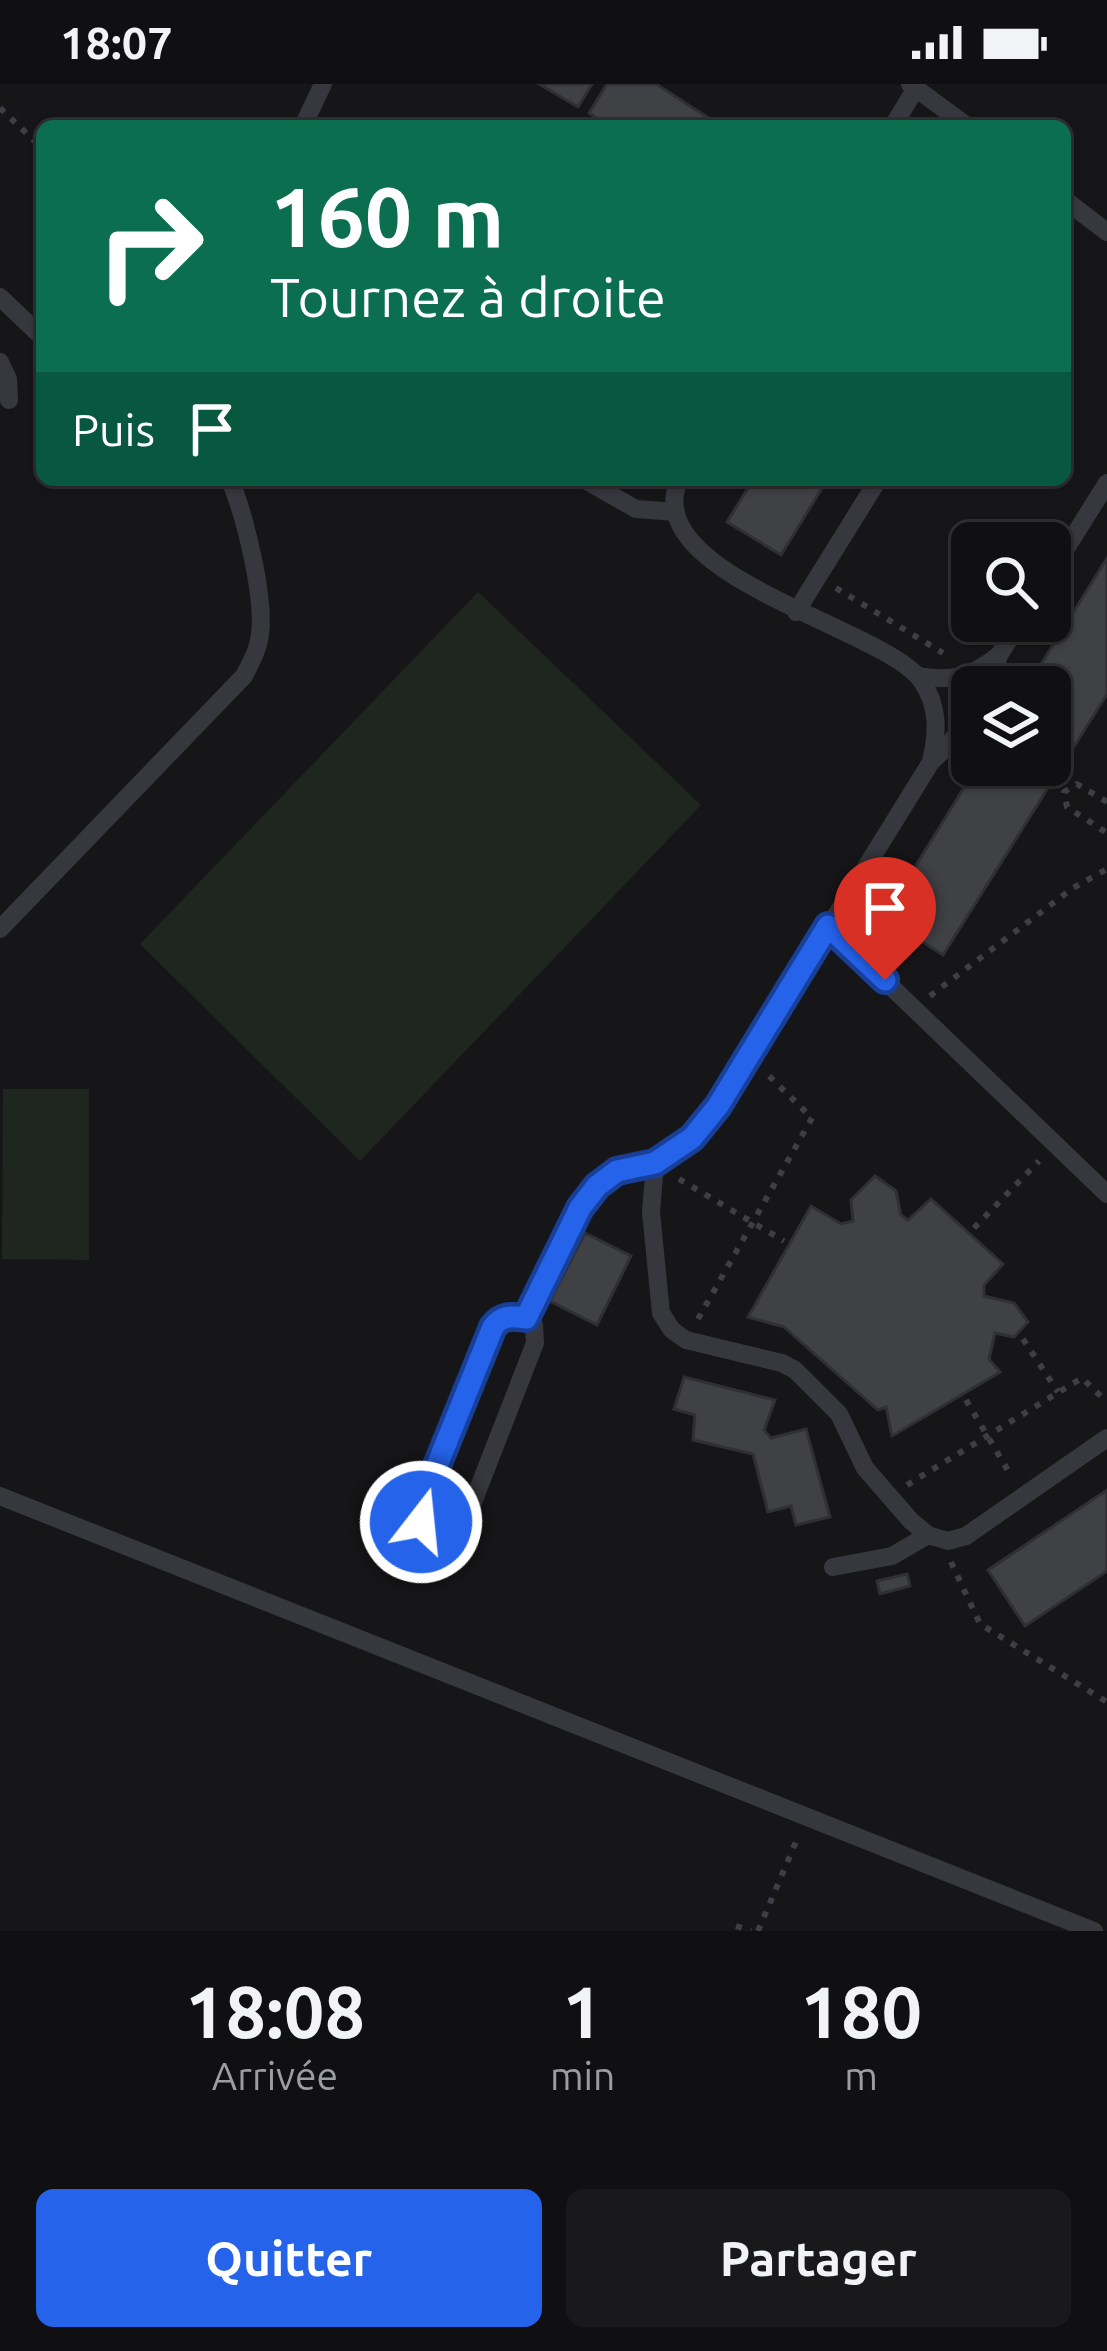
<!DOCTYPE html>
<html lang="fr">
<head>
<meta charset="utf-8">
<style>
  :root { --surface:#101012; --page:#19191b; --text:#f1f3f6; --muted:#9c9d9f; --line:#303032; --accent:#2563eb }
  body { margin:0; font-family:Ubuntu,sans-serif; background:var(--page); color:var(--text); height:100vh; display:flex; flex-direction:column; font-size:45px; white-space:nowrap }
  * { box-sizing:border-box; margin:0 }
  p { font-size:39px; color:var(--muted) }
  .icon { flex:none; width:66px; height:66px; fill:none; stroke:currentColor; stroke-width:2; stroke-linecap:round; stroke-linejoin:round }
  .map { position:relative; height:1847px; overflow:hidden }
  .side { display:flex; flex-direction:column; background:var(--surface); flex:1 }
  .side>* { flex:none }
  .top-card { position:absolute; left:36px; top:36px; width:1035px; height:366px; border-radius:18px; box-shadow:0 3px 9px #0004,0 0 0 3px var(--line); background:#0b6e4f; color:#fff; overflow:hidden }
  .buttons { position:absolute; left:951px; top:438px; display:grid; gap:24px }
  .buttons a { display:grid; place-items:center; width:120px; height:120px; border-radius:18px; background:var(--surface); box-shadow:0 3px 9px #0004,0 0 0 3px var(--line); font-size:60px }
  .pin { position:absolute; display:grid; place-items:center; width:102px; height:102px; color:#fff; margin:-123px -51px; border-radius:50% 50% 50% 0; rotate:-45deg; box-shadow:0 0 12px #0007 }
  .pin .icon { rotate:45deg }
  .me { position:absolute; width:132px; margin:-66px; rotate:16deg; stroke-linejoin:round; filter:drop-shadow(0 0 9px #0008) }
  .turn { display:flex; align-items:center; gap:42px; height:252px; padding:0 36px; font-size:54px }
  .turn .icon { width:156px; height:156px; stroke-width:2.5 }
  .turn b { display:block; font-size:84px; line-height:102px }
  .then { display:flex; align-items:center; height:114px; padding:0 36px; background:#0003; gap:24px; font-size:45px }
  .eta { display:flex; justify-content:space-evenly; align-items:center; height:204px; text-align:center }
  .eta b { font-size:72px; font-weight:700; line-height:84px }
  .button { display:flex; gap:24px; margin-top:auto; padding:24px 36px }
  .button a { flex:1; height:138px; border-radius:18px; background:var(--accent); color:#fff; font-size:48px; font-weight:700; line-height:138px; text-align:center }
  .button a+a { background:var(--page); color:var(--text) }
  .status { display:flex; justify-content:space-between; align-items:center; height:84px; padding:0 60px; background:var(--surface); direction:ltr }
  .status svg { height:33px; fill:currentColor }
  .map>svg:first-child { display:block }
  .garden { fill:#1e261f }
  .building { fill:#404145; stroke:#303034; stroke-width:3 }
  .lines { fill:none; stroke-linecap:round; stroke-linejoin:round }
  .path { stroke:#3d3f44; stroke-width:6; stroke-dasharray:6 9; stroke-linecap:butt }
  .service { stroke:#37383d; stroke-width:18 }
  .route-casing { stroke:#184099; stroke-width:30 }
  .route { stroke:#2563eb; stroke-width:21 }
</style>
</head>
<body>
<div class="status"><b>18:07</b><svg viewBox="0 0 49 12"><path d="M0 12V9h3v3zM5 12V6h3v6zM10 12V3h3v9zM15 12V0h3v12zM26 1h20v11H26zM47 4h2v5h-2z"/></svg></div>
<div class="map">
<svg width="1107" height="1847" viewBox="0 0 1107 1847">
  <rect width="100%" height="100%" fill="#161618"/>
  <g class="garden">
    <polygon points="478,508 701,721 360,1077 140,860"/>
    <polygon points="3,1005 89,1005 89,1176 2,1175"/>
  </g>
  <g class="building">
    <polygon points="539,0 592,0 578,23"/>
    <polygon points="607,0 656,0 721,42 609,42 589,29"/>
    <polygon points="753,396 827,396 781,471 727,438"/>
    <polygon points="1107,474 1107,610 943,871 884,833 978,681 1050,681 1050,603 1027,603"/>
    <polygon points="875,1092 896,1107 901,1131 908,1136 931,1115 1003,1180 984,1201 984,1212 1014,1219 1028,1238 1014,1253 995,1249 989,1275 1000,1288 892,1352 886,1323 878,1326 784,1243 748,1233 811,1122 841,1140 853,1137 851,1116"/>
    <polygon points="585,1149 631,1172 597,1241 550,1217"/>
    <polygon points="684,1293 775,1316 764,1346 771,1354 806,1345 830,1433 796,1441 791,1422 768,1428 753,1370 693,1356 695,1331 674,1325"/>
    <polygon points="1107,1406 1107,1487 1025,1542 988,1486"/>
    <polygon points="907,1490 910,1502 880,1510 877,1497"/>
  </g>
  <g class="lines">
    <g class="path">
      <polyline points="0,24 42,64"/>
      <polyline points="836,504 943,569"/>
      <polyline points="1107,718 1077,700 1064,708 1067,723 1107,749"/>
      <polyline points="930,912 1073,804 1107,785"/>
      <polyline points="679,1095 784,1157"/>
      <polyline points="974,1144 1039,1077"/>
      <polyline points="698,1235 812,1034 764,987"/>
      <polyline points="1023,1255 1058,1308"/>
      <polyline points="966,1316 1010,1390"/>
      <polyline points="907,1401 1082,1294 1107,1318"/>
      <polyline points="951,1478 980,1540 1107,1618"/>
      <polyline points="736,1842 751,1847"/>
      <polyline points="758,1847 798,1753"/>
    </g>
    <g class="service">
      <polyline points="910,0 967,42"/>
      <polyline points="303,42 323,0"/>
      <polyline points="893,42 916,4"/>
      <polyline points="1065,116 1107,148"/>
      <polyline points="0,213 42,253"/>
      <polyline points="0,278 8,295 9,316"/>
      <polyline points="585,396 636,425 676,428"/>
      <path d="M679 396C638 492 882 543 921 596 939 622 938 648 931 677"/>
      <polyline points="1050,490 1107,399"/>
      <polyline points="796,528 878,396"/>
      <path d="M918 592C953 598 971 593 999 571"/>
      <polyline points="989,603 999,571 1021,537"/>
      <polyline points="828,842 1107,1110"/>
      <path d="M0 845 244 592C250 580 257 569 259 556 267 519 245 432 230 396"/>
      <polyline points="655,1079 651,1128 661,1229 672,1246 686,1256 782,1279 795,1286 839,1330 865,1384 911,1437 928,1451 948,1457 966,1452 1107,1354"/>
      <path d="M526 1234C512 1232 502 1231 493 1243L419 1426 427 1443C441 1448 451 1454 463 1444L535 1259 534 1241 526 1234C546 1195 567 1132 597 1102 615 1084 635 1088 656 1078 683 1066 700 1044 718 1022L931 678 947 663 972 629"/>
      <polyline points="0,1412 1094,1847"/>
      <polyline points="833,1483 892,1472 928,1451"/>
    </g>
  </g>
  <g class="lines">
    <defs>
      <path id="route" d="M421 1438 419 1426 493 1243C502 1231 512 1232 526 1234L580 1124 597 1102 617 1087 655 1079 692 1054 718 1022 828 842 885 896"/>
    </defs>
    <use href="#route" class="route-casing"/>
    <use href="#route" class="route"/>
  </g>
</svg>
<div class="buttons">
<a><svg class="icon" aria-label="search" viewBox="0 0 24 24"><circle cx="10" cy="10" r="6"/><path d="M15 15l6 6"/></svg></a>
<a><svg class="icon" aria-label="layers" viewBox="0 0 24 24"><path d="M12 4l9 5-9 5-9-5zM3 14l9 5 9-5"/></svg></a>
</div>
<div class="pin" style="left:885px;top:896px;background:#d93025"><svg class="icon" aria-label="arrive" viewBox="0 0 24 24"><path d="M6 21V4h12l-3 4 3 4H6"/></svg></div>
<svg class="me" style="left:421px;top:1438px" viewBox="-20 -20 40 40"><circle r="17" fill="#2563eb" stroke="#fff" stroke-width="3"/><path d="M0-11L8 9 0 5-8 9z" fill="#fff"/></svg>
<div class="top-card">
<div class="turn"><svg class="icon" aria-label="right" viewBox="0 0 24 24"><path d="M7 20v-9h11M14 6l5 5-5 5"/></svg><div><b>160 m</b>Tournez à droite</div></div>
<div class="then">Puis<svg class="icon" aria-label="arrive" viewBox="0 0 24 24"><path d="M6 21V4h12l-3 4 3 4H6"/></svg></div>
</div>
</div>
<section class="side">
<div class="eta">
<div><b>18:08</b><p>Arrivée</p></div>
<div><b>1</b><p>min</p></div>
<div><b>180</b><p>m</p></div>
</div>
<div class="button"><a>Quitter</a><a>Partager</a></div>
</section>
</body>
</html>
